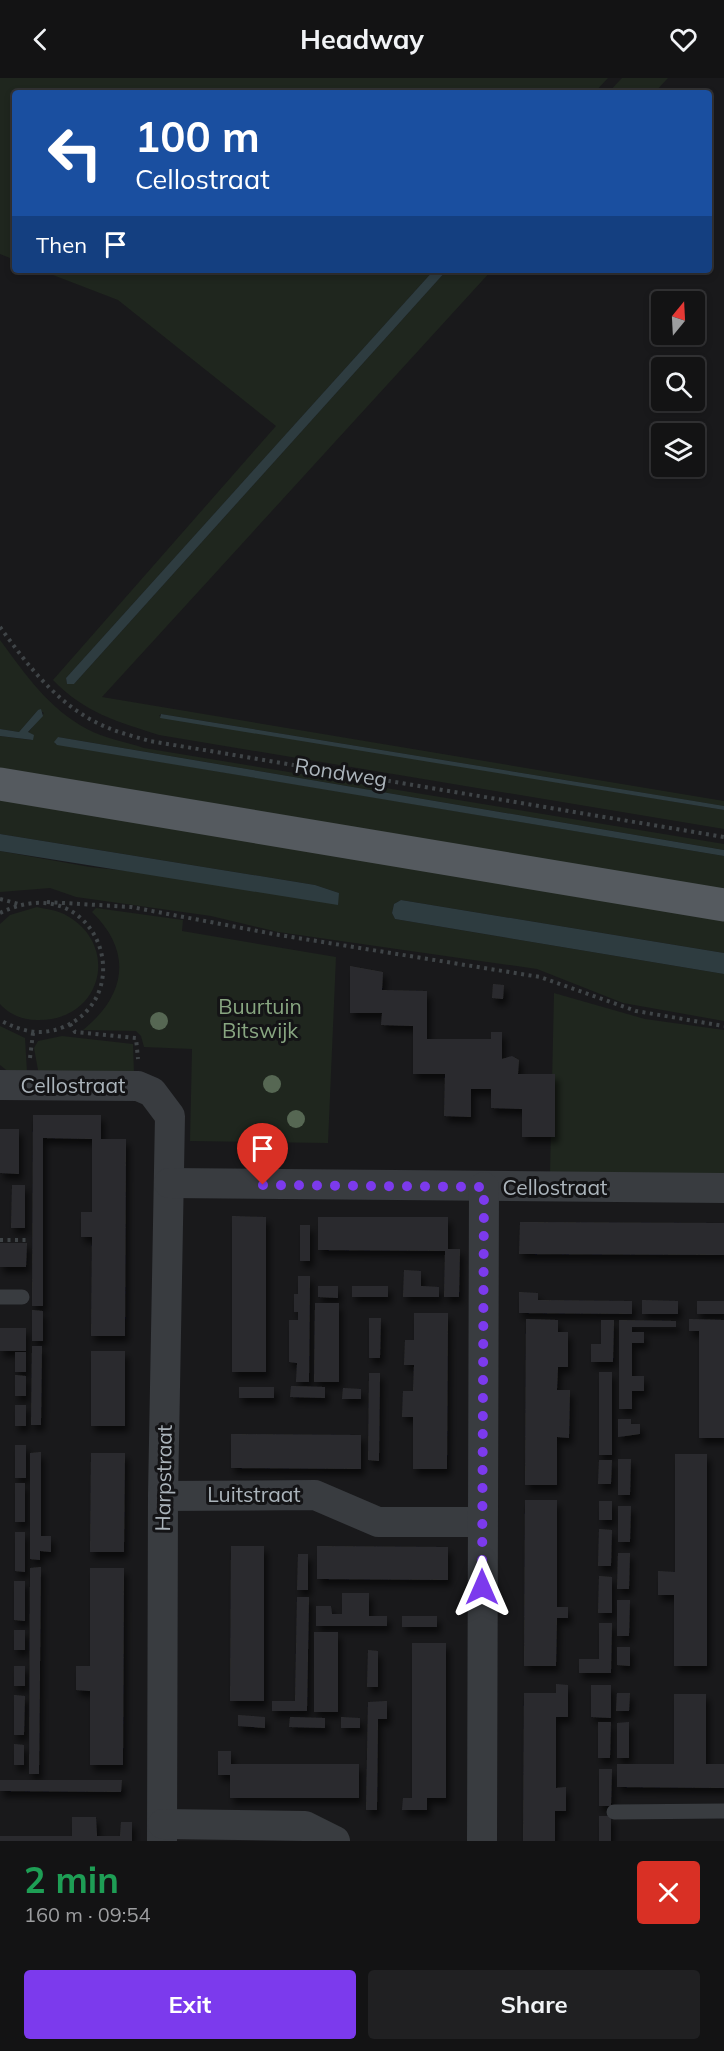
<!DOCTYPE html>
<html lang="en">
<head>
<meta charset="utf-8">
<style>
  :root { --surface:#131314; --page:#202022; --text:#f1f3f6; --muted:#9d9ea0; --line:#323234; --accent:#7c3aed }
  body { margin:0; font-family:Mulish,sans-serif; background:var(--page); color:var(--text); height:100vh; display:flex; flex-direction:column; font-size:22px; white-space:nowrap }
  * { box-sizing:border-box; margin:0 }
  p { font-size:20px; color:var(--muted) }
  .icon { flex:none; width:33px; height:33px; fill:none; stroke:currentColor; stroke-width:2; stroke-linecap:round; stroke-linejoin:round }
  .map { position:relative; height:1763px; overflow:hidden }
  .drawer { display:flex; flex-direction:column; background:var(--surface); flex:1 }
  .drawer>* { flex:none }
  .banner { position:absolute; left:12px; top:12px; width:700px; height:183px; border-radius:6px; box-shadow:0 3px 9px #0003,0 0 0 2px var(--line); background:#1a4fa0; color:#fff; overflow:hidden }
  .needle { width:39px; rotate:18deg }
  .fabs { position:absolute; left:651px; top:213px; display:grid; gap:12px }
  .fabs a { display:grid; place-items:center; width:54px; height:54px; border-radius:6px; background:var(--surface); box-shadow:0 3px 9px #0003,0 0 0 2px var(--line); font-size:30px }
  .pin { position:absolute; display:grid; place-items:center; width:51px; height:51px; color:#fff; margin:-62px -26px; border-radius:50% 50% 50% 0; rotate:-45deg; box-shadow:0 0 6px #0007 }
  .pin .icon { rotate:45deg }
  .me { position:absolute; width:66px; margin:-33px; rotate:0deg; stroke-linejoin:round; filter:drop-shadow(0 0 4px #0008) }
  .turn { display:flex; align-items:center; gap:21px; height:126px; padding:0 24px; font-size:27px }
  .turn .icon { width:78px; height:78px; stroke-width:2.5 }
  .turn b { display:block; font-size:42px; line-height:51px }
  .then { display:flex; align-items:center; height:57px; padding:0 24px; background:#0003; gap:12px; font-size:22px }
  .round { display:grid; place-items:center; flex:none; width:63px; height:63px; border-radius:6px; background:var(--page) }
  .head { display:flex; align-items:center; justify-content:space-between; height:102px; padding:0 24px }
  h1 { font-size:36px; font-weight:700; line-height:45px; color:#1e9e55 }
  .primary-button { display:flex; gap:12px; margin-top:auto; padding:12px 24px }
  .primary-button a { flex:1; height:69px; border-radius:6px; background:var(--accent); color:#fff; font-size:24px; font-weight:700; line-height:69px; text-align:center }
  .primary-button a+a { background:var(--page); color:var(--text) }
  header { display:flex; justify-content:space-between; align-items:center; height:78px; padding:0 24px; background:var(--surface); font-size:27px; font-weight:700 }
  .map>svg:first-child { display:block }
  .green { fill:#1f261e }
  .water { fill:#2e3c40 }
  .building { fill:#2c2c2f; filter:url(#shadow) }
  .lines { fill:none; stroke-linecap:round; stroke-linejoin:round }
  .path { stroke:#3f4447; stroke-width:4; stroke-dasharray:3 4.5; stroke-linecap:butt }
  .lane { stroke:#393c40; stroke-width:15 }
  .street { stroke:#393c40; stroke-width:30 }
  .primary { stroke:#555a5f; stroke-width:33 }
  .tree { fill:#566753 }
  .route { stroke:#7c3aed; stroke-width:10; stroke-dasharray:0 18 }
  .labels { text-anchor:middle; stroke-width:6; stroke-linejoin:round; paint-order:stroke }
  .street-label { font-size:21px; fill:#abb4bb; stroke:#141416 }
  .park-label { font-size:21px; fill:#88a681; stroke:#141416 }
</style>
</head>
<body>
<header><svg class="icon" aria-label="back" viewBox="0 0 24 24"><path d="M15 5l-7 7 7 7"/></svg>Headway<svg class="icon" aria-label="heart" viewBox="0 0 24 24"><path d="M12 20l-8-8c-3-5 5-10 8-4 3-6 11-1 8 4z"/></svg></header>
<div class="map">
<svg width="724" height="1763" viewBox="0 0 724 1763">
  <defs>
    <filter id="shadow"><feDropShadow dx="3.5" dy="6" stdDeviation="3" flood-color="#0009"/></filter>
  </defs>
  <rect width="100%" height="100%" fill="#19191b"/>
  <g class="green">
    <polygon points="0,0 608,0 594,15 15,15 15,182 0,176"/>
    <polygon points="622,0 668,0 654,15 608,15"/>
    <path d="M40 192H434L66 600 67 606H74L447 192H492L102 619 724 723V728L161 636 159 638 724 732V751L159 657C116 643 85 635 53 602L276 348 118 222Z"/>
    <path d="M0 562C26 597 48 630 87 651 104 660 126 664 144 670L724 766V772L58 659 55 666 724 778V812L0 691V658L31 662 28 655 44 635 38 632 19 654 0 651Z"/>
    <polygon points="0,720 724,841 724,875 401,822 394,826 392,835 395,841 724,896 724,943 623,925 537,891 278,854 211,838 76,819 50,810 0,814 0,773 90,789 339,815 315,807 0,756"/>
    <path d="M37 829C45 831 56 832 64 836 122 866 102 944 37 942 23 942 10 937 0 926V846L10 837Z"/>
    <path d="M96 830 183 842 182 853 336 879 328 1065 190 1063 192 971 144 969 141 958 136 953 83 952C126 917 133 874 92 834Z"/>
    <polygon points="554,915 645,941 724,952 724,1097 550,1096"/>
    <polygon points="0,948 25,960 27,994 10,995 0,987"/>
    <polygon points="62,958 133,966 134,996 44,995 38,992 34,970 38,963"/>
  </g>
  <g class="water">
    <polygon points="434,192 447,192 74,606 67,606 66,600"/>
    <polygon points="41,631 43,638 28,654 34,657 33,662 0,658 0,651 19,654 38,632"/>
    <polygon points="161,636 694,723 724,728 724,732 160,640"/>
    <polygon points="58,659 724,772 724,778 57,667 54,664"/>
    <polygon points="0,756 315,807 339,815 338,827 0,773"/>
    <polygon points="401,822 724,875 724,896 395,841 392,835 394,826"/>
  </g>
  <g class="building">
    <polygon points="350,888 383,894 382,912 427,913 427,961 491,961 491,954 502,954 502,981 512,978 519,982 518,996 555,996 555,1059 522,1059 522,1031 491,1030 491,1011 471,1011 471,1039 444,1038 445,996 413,996 413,948 381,947 382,935 350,935"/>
    <polygon points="493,906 504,907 503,921 492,920"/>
    <polygon points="33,1037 101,1037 101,1061 126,1061 125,1258 91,1258 92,1159 81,1159 81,1134 92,1134 92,1061 43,1060 43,1228 32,1228"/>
    <polygon points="0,1051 19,1051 19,1096 0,1095"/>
    <polygon points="12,1107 25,1107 25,1150 11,1150"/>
    <polygon points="232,1138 266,1139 266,1294 232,1294"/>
    <polygon points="318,1139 448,1139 448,1171 460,1171 459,1219 444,1219 445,1173 318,1172"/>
    <polygon points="520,1144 724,1145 724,1177 519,1176"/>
    <rect x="300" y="1147" width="10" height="36"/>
    <polygon points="0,1165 27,1165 26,1189 0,1189"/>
    <polygon points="404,1192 421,1193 421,1208 439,1209 439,1219 403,1219"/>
    <polygon points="298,1198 310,1198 309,1304 296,1304 297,1285 289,1284 289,1242 298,1242 298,1234 294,1234 294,1216 298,1216"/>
    <polygon points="318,1208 338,1208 338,1220 318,1219"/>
    <rect x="352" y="1208" width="36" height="11"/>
    <polygon points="519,1214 538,1215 538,1222 632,1223 632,1236 519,1235"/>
    <polygon points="642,1222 678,1223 678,1236 642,1236"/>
    <rect x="697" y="1223" width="27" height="13"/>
    <polygon points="315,1225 339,1225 339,1304 314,1304"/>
    <polygon points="32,1232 43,1233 43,1263 32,1263"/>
    <polygon points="414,1235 448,1235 447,1391 413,1391 413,1339 402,1339 403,1313 413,1313 414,1287 404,1287 405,1262 414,1262"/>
    <polygon points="369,1240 381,1240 380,1280 369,1280"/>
    <polygon points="526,1241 558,1242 558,1254 568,1254 568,1289 558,1289 557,1312 570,1312 569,1360 557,1359 557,1407 525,1407"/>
    <polygon points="689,1241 724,1242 724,1360 699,1360 699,1253 689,1253"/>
    <polygon points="601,1242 614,1242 613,1284 591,1284 591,1266 601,1266"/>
    <polygon points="619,1242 676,1243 676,1249 632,1249 632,1254 644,1254 644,1265 632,1265 632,1298 644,1298 644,1313 632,1313 632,1331 619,1331"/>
    <rect x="0" y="1250" width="26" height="23"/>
    <polygon points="32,1268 42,1268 41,1347 31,1347"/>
    <rect x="91" y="1273" width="34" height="75"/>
    <rect x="15" y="1274" width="11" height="20"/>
    <rect x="599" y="1294" width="13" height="83"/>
    <polygon points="369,1295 380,1295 379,1383 368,1382"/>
    <polygon points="15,1297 26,1298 26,1318 15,1318"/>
    <polygon points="291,1308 325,1309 325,1320 290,1319"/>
    <rect x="239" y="1309" width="35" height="11"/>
    <polygon points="343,1310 361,1311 361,1321 342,1321"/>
    <rect x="15" y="1327" width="11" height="21"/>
    <polygon points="618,1341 631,1341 631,1346 640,1346 640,1356 618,1359"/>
    <polygon points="231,1356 361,1357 361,1391 231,1390"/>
    <rect x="15" y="1367" width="11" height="33"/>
    <polygon points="41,1374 41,1458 51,1458 51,1474 40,1473 40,1482 30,1481 30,1375"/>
    <polygon points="91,1375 125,1375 124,1474 90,1474"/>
    <polygon points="675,1376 707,1376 707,1588 674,1588 674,1517 658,1517 658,1493 675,1494"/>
    <polygon points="618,1381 631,1381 630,1417 618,1417"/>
    <polygon points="599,1382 612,1382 611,1406 598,1406"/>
    <rect x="15" y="1405" width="10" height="39"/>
    <polygon points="525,1422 557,1422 557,1529 568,1529 568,1540 557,1540 556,1588 524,1588"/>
    <rect x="599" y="1423" width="13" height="19"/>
    <polygon points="618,1428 631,1428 630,1464 618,1464"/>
    <polygon points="599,1451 612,1452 611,1488 598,1488"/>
    <polygon points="15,1454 25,1454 25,1494 15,1493"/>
    <polygon points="231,1468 264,1468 264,1623 230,1623"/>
    <polygon points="317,1468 448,1469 448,1502 317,1501"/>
    <polygon points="618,1475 630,1475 629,1511 617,1511"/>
    <polygon points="298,1476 308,1476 308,1512 297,1512"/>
    <polygon points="41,1489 39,1696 29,1696 30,1490"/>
    <polygon points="90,1490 124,1490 123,1687 90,1687 90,1613 76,1612 76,1588 90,1588"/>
    <polygon points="599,1498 612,1499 612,1535 598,1535"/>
    <polygon points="14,1503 25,1503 25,1543 14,1542"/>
    <polygon points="342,1515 369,1515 369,1538 387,1538 387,1548 316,1548 316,1528 331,1528 332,1536 342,1536"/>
    <polygon points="297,1519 309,1519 307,1633 272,1633 272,1623 295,1623"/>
    <polygon points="617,1522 630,1522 629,1558 617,1558"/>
    <rect x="402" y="1538" width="35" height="11"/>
    <polygon points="599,1545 612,1545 611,1595 579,1595 579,1581 599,1581"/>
    <rect x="14" y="1552" width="11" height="20"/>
    <rect x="314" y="1554" width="24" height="80"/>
    <polygon points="412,1565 446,1565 446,1720 427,1720 427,1732 402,1732 403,1720 412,1720"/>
    <polygon points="617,1569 630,1569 630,1588 617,1587"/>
    <polygon points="368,1572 378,1573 378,1609 367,1609"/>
    <rect x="14" y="1588" width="11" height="20"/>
    <polygon points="556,1606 568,1607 568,1639 556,1639 556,1710 566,1709 566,1733 555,1733 555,1763 523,1763 524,1615 556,1615"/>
    <polygon points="591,1607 611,1607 611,1640 591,1639"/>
    <polygon points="617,1615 630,1615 629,1633 616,1633"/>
    <polygon points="674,1616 706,1616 706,1686 724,1686 724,1710 617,1709 617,1686 674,1686"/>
    <polygon points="14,1617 25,1618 24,1657 14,1657"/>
    <polygon points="387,1623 387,1641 378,1641 377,1732 366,1732 368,1624"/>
    <polygon points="238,1637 265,1639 265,1650 238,1648"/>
    <polygon points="290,1639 325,1640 325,1650 289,1649"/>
    <polygon points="341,1639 360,1640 360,1650 341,1650"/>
    <polygon points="598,1644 611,1644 610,1680 598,1680"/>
    <polygon points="629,1644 629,1680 617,1680 617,1645"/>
    <polygon points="14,1666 24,1667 24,1687 14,1687"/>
    <polygon points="218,1673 231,1673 231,1686 359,1686 359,1720 230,1720 230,1697 218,1697"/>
    <polygon points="599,1691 612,1691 611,1728 599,1728"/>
    <polygon points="0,1702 122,1702 121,1714 0,1713"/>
    <rect x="599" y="1738" width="12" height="25"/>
    <polygon points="72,1739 96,1739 97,1758 120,1758 121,1744 132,1744 132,1763 0,1763 0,1758 72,1758"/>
  </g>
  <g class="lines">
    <g class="path">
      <path d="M0 549C29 589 59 629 106 649 120 655 136 659 150 663L724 759"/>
      <polyline points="0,821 19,826"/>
      <polyline points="47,824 131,829 279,857 540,899 636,933 724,948"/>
      <path d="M0 835C96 788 143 918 61 950 39 958 20 953 0 942"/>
      <polyline points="70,946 75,954 136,960 138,981"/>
      <polyline points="30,980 33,955"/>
      <polyline points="0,1162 29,1162"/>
    </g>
    <g class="lane">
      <polyline points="0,1219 22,1219"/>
      <polyline points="614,1734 724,1733"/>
    </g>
    <g class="street">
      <polyline points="0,1007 138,1008 152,1014 170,1038 163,1418 162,1763"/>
      <polyline points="169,1105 724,1110"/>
      <polyline points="163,1418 315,1417 378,1444 482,1444"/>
      <polyline points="163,1746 305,1748 335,1763"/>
      <polyline points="482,1763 484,1109"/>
    </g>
    <polyline class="primary" points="0,706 724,827"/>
  </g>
  <g class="tree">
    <circle cx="159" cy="943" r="9"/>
    <circle cx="272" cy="1006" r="9"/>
    <circle cx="296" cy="1041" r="9"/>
  </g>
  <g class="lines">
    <polyline class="route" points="263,1107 484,1109 482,1509"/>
  </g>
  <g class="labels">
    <g class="street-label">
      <text transform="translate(341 695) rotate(9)" y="7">Rondweg</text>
      <text x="73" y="1015">Cellostraat</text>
      <text x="555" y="1117">Cellostraat</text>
      <text transform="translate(164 1400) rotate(-89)" y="7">Harpstraat</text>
      <text x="254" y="1424">Luitstraat</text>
    </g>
    <g class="park-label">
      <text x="260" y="936">Buurtuin<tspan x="260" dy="24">Bitswijk</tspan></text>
    </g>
  </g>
</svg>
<div class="fabs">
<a><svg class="needle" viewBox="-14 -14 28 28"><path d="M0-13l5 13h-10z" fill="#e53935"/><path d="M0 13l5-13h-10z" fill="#9d9ea0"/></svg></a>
<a><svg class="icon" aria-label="search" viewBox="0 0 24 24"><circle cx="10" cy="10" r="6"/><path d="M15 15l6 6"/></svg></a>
<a><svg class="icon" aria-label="layers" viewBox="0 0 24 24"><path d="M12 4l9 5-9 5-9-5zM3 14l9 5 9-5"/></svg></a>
</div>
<div class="pin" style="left:263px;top:1107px;background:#d93025"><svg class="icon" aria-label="arrive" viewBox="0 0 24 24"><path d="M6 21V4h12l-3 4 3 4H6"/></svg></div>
<svg class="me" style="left:482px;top:1509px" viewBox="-20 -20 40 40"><path d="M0-17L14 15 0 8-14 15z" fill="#7c3aed" stroke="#fff" stroke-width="4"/></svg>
<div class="banner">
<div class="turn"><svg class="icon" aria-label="left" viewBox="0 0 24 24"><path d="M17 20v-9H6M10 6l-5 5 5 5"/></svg><div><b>100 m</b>Cellostraat</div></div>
<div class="then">Then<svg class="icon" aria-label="arrive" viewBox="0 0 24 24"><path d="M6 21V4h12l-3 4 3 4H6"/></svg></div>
</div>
</div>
<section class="drawer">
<div class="head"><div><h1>2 min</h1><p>160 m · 09:54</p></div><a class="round" style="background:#d93025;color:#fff"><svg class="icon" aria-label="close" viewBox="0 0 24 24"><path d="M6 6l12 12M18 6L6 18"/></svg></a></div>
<div class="primary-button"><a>Exit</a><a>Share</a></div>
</section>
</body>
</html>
